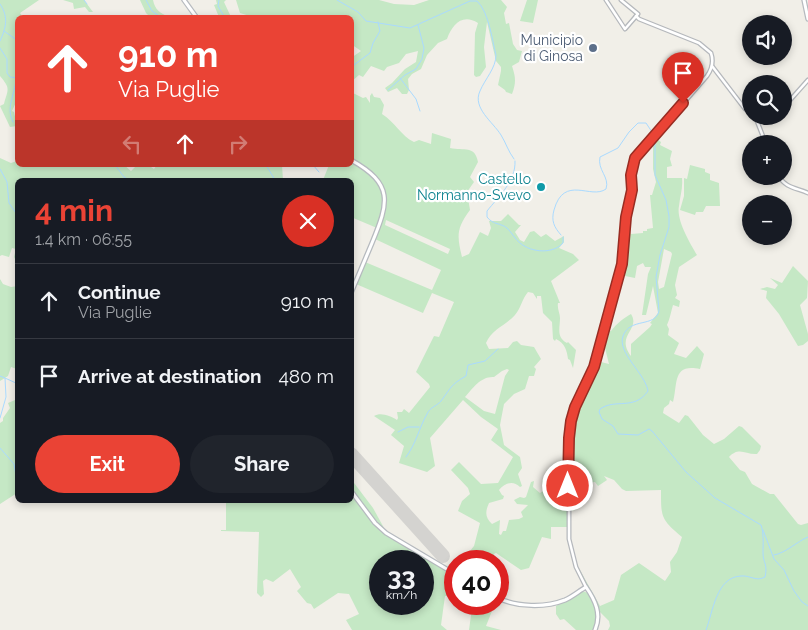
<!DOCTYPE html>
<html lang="en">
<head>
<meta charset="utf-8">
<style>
  :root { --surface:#171b24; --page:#20242c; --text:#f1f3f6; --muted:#9ea1a6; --line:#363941; --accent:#ea4335 }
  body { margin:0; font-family:Raleway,sans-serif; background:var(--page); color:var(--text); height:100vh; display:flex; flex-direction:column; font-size:19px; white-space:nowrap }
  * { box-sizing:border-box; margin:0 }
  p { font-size:16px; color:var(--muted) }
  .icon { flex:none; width:28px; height:28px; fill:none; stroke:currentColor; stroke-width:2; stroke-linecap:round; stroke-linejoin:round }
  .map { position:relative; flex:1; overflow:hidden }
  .side { position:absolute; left:15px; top:178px; width:339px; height:325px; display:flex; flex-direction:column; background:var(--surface); border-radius:8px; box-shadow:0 2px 8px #0003 }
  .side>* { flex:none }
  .top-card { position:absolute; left:15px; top:15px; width:339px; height:152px; border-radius:8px; box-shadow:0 2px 8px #0003; background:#ea4335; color:#fff; overflow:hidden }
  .tools { position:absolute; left:742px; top:15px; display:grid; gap:10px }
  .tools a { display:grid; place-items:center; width:50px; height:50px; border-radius:50%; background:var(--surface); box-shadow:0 2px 8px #0003; font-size:25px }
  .speed { position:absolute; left:369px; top:550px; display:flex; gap:10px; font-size:25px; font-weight:700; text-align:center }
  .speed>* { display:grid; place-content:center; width:65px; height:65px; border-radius:50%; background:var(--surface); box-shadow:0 2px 8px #0003; line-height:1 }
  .speed small { font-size:12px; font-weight:400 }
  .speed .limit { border:8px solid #d22; background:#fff; color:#111 }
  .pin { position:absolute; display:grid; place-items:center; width:42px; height:42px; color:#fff; margin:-51px -21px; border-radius:50% 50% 50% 0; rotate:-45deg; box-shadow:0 0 5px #0007 }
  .pin .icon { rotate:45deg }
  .me { position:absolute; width:55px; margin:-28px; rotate:0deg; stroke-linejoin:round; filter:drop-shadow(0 0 4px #0008) }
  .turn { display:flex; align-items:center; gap:18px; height:105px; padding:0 20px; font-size:22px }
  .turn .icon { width:65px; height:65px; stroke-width:2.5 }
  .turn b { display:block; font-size:35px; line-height:42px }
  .lanes { display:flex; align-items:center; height:48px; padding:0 20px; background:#0003; justify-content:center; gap:25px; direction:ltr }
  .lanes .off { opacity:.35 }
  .round { display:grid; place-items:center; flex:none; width:52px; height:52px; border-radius:26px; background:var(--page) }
  .head { display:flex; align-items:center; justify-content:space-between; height:85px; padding:0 20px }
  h1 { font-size:30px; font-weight:700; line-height:38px; color:var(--accent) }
  .cta { display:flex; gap:10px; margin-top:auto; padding:10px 20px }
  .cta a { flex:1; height:58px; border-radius:30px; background:var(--accent); color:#fff; font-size:20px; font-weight:700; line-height:58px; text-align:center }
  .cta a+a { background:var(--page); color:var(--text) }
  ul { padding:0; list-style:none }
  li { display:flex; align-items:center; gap:15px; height:75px; padding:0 20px; border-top:1px solid var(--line) }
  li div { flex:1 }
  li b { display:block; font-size:19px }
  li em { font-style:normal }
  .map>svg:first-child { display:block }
  .green { fill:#c5e8c5; fill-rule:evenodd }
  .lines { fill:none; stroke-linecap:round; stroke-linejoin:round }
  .stream { stroke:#aadaff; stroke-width:1 }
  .runway { stroke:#d4d3d0; stroke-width:14 }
  .tertiary-casing { stroke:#b5b8bc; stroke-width:5 }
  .secondary-casing { stroke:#b6babf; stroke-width:5.5 }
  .tertiary { stroke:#fff; stroke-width:2.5 }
  .secondary { stroke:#fff; stroke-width:3 }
  .route-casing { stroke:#982c22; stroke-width:12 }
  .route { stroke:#ea4335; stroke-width:9 }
  .service-dot { fill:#5c6f8a; stroke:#fff; stroke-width:2 }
  .culture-dot { fill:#0f9aa8; stroke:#fff; stroke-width:2 }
  .labels { text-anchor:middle; stroke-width:4.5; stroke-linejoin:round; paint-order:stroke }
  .service-label { font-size:14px; fill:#4e5e75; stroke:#fff; text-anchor:end }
  .culture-label { font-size:14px; fill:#0d838f; stroke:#fff; text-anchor:end }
</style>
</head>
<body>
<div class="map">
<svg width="808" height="630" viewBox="0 0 808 630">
  <rect width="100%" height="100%" fill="#f1efe8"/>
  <g class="green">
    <path d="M0 0H39L20 13 23 17 26 15 33 16V17L18 18 17 60 15 67 17 72V100L12 111 14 112 17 126 10 127 0 106 4 104C8 89 11 89 0 76Z"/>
    <polygon points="63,0 84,0 93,12 89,12 85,7 74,9 73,3"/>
    <path d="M140 0H153C155 10 160 13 169 17H150L146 13Z"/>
    <polygon points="216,0 226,0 224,2 231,17 219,17 214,5 217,4"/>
    <path d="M236 0H379L394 4 414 5 429 0H501L507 7 504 13 506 24 509 23 513 44 517 50 522 51 519 62 512 66C516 78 516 83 512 94L506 92 505 90 498 85 501 71V67L496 61 487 22 484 47 486 67 480 76 476 77 474 75 475 33 478 23C462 13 452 25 447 39L438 43 427 55 421 69 412 74 408 79 409 90 407 94H402L397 88 388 92 385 88 392 83 405 69 416 62 418 51 406 54 399 63 387 67 384 71 371 66 363 77 359 75 351 82V58L361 51 351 44V18H256L240 13Z"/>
    <polygon points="527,0 538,0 533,23 520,21"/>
    <path d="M351 92 363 98 366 97 370 103V96L372 93 374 97 380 98 384 105 382 114C395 122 401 136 414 142L419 140 431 144 432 133 451 139 450 148C464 151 475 145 478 162L470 177 474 182 467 192 470 210C456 229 457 236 462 257L469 254 480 232 488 236 491 228 489 221H501L508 214 519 225H521L515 232 520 240 524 242 530 232 534 231 541 237 546 234 555 241 564 236V242L559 248 573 254 579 260 551 281 560 303H558C557 309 560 313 560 318 560 328 556 337 567 343L568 342 576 350 573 368 570 360 568 359C567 351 565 343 556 339L555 341 553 339 552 322 543 313 541 296H537V299L533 293 528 292C522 299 521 308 515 315 505 326 492 329 486 343L489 349 508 348 513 342 517 341 521 345 534 347 541 359 534 367 536 369 534 376H529L525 389 514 394 504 404 500 425 504 445 520 457 522 468 518 474 522 486 520 487C513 480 505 483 499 490L502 495 504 496 503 499 489 503C485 512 485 517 492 524L500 520 499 534 501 535 503 531H506L509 520 519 519 523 517 521 512 528 505 517 504 514 500 520 497 524 498 526 497 531 482 534 481 533 487 540 493 543 491 542 481 549 474 546 471 547 470 552 472 554 465H561L563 470 567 471 568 527H551V539L542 537 529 568 521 570 496 553 494 554 491 561H462L474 546 480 523 458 511 462 501 470 494 468 488 451 470 459 462 481 484 498 483 513 457 491 440 498 429 481 417 463 400 430 438 435 466 427 472 399 463 404 446 391 435 395 430 374 416C381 412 390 416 397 420L398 418 397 412H402L404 409 409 413 430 387 429 384 416 372 434 336 439 337 454 302 432 293 423 313 356 284 365 262 432 290 441 270 375 239C392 198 391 182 351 159ZM386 220 450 249 448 254 385 225ZM507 369 509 370 505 376 495 414 484 411 465 397C473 388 481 376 494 377L502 371Z"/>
    <path d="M655 138 661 142 660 145 672 151 670 159 672 166 667 167V178H682C683 189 680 196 679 206 676 220 690 243 697 255L679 267 675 285 677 295 675 298 680 301 679 307 673 305C671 312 670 318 667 325L669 329 668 335 679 343 674 354 686 358 697 346 704 354 700 369C672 363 678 384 673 402L670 400 669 404 664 408 663 413 679 423 685 415 688 416 703 435 714 444 724 439 739 426 742 427 761 446 760 450 757 454C746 455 739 446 729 457L740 470 745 472 752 484 770 494H774L798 524 801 525 808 523V630H608L610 626 609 621 600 612 596 602 576 563 600 606 614 600 621 575 639 563 665 581 671 572 670 562 677 552 682 537C661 519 661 518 661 490L626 491 622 489 614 480 604 476 607 480 598 486 595 482 588 483 587 499H579V490L577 489 578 509 571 511C570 486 565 439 572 418 579 398 593 381 597 361L609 364 605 348 610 331H611C617 323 624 318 631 314 641 330 615 335 631 356V344L650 327 652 324 650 323 658 313 653 286 646 315H642L648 274 651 267H645L643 263 637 266 635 278 620 275 624 256 626 232 630 231 631 234 643 233V231H647V229L653 228 650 195H652L656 182 653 169V141ZM664 249 671 252 672 254 664 287 659 289 658 282Z"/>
    <polygon points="0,158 11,163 17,161 18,165 124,165 131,171 137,165 148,165 154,169 157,165 282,165 283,180 18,180 17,263 14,257 16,249 12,248 9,257 2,255 0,256"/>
    <path d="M351 161C382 182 391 191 377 228L351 217V180H323L329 165H351Z"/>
    <polygon points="690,165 705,169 705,172 710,174 710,180 719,183 720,206 706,206 703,212 696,212 695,215 680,210 684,196 684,178 687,179"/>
    <polygon points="793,266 808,281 807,298 800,305 808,334 808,341 803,345 798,346 779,314 766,298 767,291 760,289 767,287 775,289 778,285 770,278 782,283"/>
    <polygon points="0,279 3,284 11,287 18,286 17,369 11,367 8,376 0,381"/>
    <polygon points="15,400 18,403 17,493 0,504 0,423 3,421 3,418 10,408 8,403"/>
    <polygon points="351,479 373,508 384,528 383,529 351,489"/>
    <path d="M351 492 384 532 455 575V595L445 596 441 625 447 630H352L346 620 359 614 349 594 338 593 314 609 311 604 307 603 297 591 301 587 290 569 273 582 266 579 263 581 264 594 261 597 257 593 259 532 221 531V530H226V500H351ZM380 561H422V604H380Z"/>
    <path d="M582 591 588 593C596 605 599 617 594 630H576L564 619 560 620 556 614V606Z"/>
    <polygon points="472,608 480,612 486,610 492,611 486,626 501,630 469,630"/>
  </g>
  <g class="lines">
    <g class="stream">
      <polyline points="84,0 87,4"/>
      <polyline points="146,0 152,11 162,18"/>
      <polyline points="219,0 218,6 225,18"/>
      <path d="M337 0 358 12 366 21 410 28 470 1H477C489 12 492 40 496 55 496 68 485 79 480 91 472 108 493 122 501 135 506 143 508 151 514 159"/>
      <path d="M0 4C9 17 6 28 0 41"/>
      <polyline points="4,31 18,41"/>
      <polyline points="0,48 7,59 7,73 10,77 18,78"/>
      <polyline points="354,65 370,53 373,43 380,31 378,22"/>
      <polyline points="400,78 416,99 420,111"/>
      <polyline points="388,90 405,75 416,69 422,59 424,48 418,25"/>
      <path d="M13 122C5 107 16 93 16 78"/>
      <path d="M655 139V175L666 200 669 216V227L660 255 656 277 659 311C655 328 630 317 623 336 617 353 645 373 648 391 634 411 616 398 600 409L599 412 602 419 613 426 618 434 638 435 649 429 652 431 686 472 715 498 761 525C764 533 763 544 763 553 763 563 768 564 765 577 756 582 750 575 741 576 716 577 713 612 706 630"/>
      <path d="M515 161C516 181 499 196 487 211V217C493 225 501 223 507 228 512 233 515 239 520 243 532 253 553 254 563 243V237"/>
      <polyline points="115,165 124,177 129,180"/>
      <polyline points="266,165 275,180"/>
      <polyline points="313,165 319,172"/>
      <polyline points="0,169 7,182 9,203 18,216"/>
      <polyline points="18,217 18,222"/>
      <path d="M561 235C554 227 551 221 554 210 564 174 591 200 606 189 610 177 597 170 600 157L618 148 629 132 638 123H646L654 135"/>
      <polyline points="0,376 5,378 6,397 0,418"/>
      <polyline points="5,378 18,384"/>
      <polyline points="398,432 408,427 419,427"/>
      <polyline points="0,448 14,464 18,487"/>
      <path d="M406 457C416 444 419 428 427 414 430 407 437 406 441 401 451 388 450 385 466 376L468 365 485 361 498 349"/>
      <polyline points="255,502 258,500"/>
      <polyline points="763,530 774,559 784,570 794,591 802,602 808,606"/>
      <path d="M774 555C786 553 796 542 808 537"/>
    </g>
    <polyline class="runway" points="351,454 443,556"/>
    <defs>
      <g id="tertiary">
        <polyline points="606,0 625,29 638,14 621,0"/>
        <polyline points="712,66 745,109 751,112"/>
        <polyline points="784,107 808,80"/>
        <polyline points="755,116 766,144"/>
        <path d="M779 176C785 188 797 188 808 193"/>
        <path d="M586 587 576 567 569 539V438L571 421 575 407 594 367 622 264 626 217 632 190 631 175 635 159 707 76C712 69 714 62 711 53L699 43 639 19 636 16"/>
      </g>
      <g id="secondary">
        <polyline points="184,0 197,18"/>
        <polyline points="804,0 808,19"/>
        <path d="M351 160C394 184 389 202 372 243 365 260 358 276 351 293"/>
        <polyline points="351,491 375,523 386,533 455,574"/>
        <path d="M498 598C517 607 545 608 565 600 572 597 579 591 586 587 595 600 602 614 595 630"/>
      </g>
    </defs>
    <use href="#tertiary" class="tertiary-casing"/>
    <use href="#secondary" class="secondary-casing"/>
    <use href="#tertiary" class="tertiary"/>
    <use href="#secondary" class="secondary"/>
  </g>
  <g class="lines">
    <defs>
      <polyline id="route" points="568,486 569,438 571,421 575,407 594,367 622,264 626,217 632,190 631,175 635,158 683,103"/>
    </defs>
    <use href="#route" class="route-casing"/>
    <use href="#route" class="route"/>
  </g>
  <circle class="service-dot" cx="593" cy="48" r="5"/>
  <circle class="culture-dot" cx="541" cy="187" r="5"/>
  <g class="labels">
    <g class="service-label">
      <text x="583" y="45">Municipio<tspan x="583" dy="16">di Ginosa</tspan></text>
    </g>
    <g class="culture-label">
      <text x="531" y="184">Castello<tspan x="531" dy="16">Normanno-Svevo</tspan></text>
    </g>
  </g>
</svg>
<div class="tools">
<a><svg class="icon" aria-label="sound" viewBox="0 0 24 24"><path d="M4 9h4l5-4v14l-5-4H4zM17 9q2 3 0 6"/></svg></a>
<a><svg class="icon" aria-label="search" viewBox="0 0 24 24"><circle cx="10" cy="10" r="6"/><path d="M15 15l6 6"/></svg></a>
<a>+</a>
<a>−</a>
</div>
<div class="speed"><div>33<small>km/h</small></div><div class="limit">40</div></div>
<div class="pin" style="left:683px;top:103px;background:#d93025"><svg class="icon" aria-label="arrive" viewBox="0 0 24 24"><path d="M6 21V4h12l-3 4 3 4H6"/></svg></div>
<svg class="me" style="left:568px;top:486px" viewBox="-20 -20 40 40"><circle r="17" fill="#ea4335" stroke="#fff" stroke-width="3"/><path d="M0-11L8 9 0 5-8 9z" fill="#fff"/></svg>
<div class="top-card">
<div class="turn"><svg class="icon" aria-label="ahead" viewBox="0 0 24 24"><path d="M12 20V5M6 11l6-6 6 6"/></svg><div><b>910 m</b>Via Puglie</div></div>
<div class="lanes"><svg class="icon off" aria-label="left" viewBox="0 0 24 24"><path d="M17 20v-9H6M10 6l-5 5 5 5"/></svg><svg class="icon" aria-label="ahead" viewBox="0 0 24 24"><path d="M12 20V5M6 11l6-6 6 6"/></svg><svg class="icon off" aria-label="right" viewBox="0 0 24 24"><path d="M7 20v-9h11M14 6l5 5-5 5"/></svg></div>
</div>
<section class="side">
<div class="head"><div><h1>4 min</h1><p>1.4 km · 06:55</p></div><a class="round" style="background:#d93025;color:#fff"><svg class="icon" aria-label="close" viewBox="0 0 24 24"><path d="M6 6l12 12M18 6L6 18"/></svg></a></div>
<ul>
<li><svg class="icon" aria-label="ahead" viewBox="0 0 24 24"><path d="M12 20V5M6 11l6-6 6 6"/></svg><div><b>Continue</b><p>Via Puglie</p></div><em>910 m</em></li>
<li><svg class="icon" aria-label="arrive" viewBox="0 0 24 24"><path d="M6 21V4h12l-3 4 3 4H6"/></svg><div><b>Arrive at destination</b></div><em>480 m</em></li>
</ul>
<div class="cta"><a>Exit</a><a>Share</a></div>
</section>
</div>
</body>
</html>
